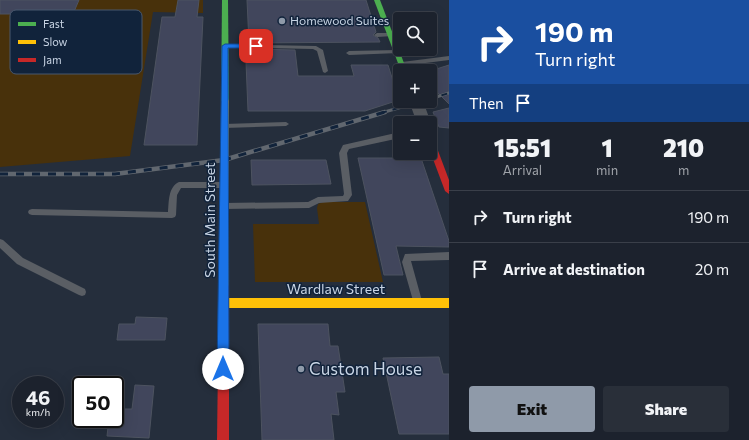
<!DOCTYPE html>
<html lang="en">
<head>
<meta charset="utf-8">
<style>
  :root { --surface:#1c222d; --page:#292f39; --text:#f1f3f6; --muted:#a0a4aa; --line:#3a3f49; --accent:#8f9aa9 }
  body { margin:0; font-family:Commissioner,sans-serif; background:var(--page); color:var(--text); height:100vh; display:flex; flex-direction:column; font-size:15px; white-space:nowrap }
  * { box-sizing:border-box; margin:0 }
  p { font-size:13px; color:var(--muted) }
  .icon { flex:none; width:22px; height:22px; fill:none; stroke:currentColor; stroke-width:2; stroke-linecap:round; stroke-linejoin:round }
  .map { position:relative; flex:1; overflow:hidden }
  .sheet { display:flex; flex-direction:column; background:var(--surface); width:300px }
  .sheet>* { flex:none }
  .banner { background:#1a4fa0; color:#fff; overflow:hidden }
  .controls { position:absolute; left:393px; top:12px; display:grid; gap:8px }
  .controls a { display:grid; place-items:center; width:44px; height:44px; border-radius:4px; background:var(--surface); box-shadow:0 4px 16px #0002,0 0 0 1px var(--line); font-size:20px }
  .speed { position:absolute; left:12px; top:376px; display:flex; gap:8px; font-size:20px; font-weight:700; text-align:center }
  .speed>* { display:grid; place-content:center; width:52px; height:52px; border-radius:50%; background:var(--surface); box-shadow:0 4px 16px #0002,0 0 0 1px var(--line); line-height:1 }
  .speed small { font-size:10px; font-weight:400 }
  .speed .limit { border:2px solid #111; border-radius:6px; background:#fff; color:#111 }
  .pin { position:absolute; display:grid; place-items:center; width:34px; height:34px; color:#fff; margin:-17px; border-radius:8px; box-shadow:0 2px 6px #0006 }
  .me { position:absolute; width:44px; margin:-22px; rotate:0deg; stroke-linejoin:round; filter:drop-shadow(0 0 3px #0008) }
  .turn { display:flex; align-items:center; gap:14px; height:84px; padding:0 20px; font-size:18px }
  .turn .icon { width:52px; height:52px; stroke-width:2.5 }
  .turn b { display:block; font-size:28px; line-height:34px }
  .then { display:flex; align-items:center; height:38px; padding:0 20px; background:#0003; gap:8px; font-size:15px }
  .eta { display:flex; justify-content:space-evenly; align-items:center; height:68px; text-align:center }
  .eta b { font-size:24px; font-weight:800; line-height:28px }
  .primary-button { display:flex; gap:8px; margin-top:auto; padding:8px 20px }
  .primary-button a { flex:1; height:46px; border-radius:4px; background:var(--accent); color:#111; font-size:16px; font-weight:800; line-height:46px; text-align:center }
  .primary-button a+a { background:var(--page); color:var(--text) }
  ul { padding:0; list-style:none }
  li { display:flex; align-items:center; gap:12px; height:52px; padding:0 20px; border-top:1px solid var(--line) }
  li div { flex:1 }
  li b { display:block; font-size:15px }
  li em { font-style:normal }
  main { display:flex; flex:1; min-height:0 }
  .map>svg:first-child { display:block }
  .green { fill:#48310b }
  .building { fill:#41465c; stroke:#4d5360 }
  .lines { fill:none; stroke-linecap:round; stroke-linejoin:round }
  .lane { fill:#5a5e64; fill-rule:evenodd }
  .street { fill:#5a5e64; fill-rule:evenodd }
  .fast { fill:#4caf50; fill-rule:evenodd }
  .slow { fill:#ffc107; fill-rule:evenodd }
  .jam { fill:#c62828; fill-rule:evenodd }
  .rail-far1-casing { stroke:#61676f; stroke-width:3 }
  .rail-casing { stroke:#61676f; stroke-width:4.5 }
  .rail-far1 { stroke:#11233b; stroke-width:2; stroke-dasharray:6; stroke-linecap:butt }
  .rail { stroke:#11233b; stroke-width:3; stroke-dasharray:8; stroke-linecap:butt }
  .route { fill:#1a73e8; stroke:#114b97 }
  .poi-dot { fill:#8f9aa9; stroke:#11233b; stroke-width:1.5 }
  .labels { text-anchor:middle; stroke-width:3; stroke-linejoin:round; paint-order:stroke }
  .far-poi-label { font-size:12px; fill:#c8d4e4; stroke:#11233b; text-anchor:start }
  .street-label { font-size:14px; fill:#c8d4e4; stroke:#11233b }
  .near-poi-label { font-size:17px; fill:#c8d4e4; stroke:#11233b; text-anchor:start }
  .key { fill:#11233b; stroke:#48586e; stroke-width:1 }
  .key-label { font-size:11px; fill:#c8d4e4 }
</style>
</head>
<body>
<main>
<div class="map">
<svg width="449" height="440" viewBox="0 0 449 440">
  <rect width="100%" height="100%" fill="#252e3c"/>
  <g class="green">
    <polygon points="0,0 203,0 203,13 153,12 130,156 0,167"/>
    <polygon points="323,202 365,202 383,282 255,282 253,224 319,224 317,208 318,204"/>
  </g>
  <g class="building">
    <polygon points="0,0 79,0 73,14 0,14"/>
    <polygon points="178,0 199,0 197,17 203,17 197,145 144,145 162,17 175,17"/>
    <polygon points="247,0 366,0 376,32 373,35 378,38 380,42 249,43"/>
    <polygon points="249,49 295,50 298,76 354,76 351,65 388,65 399,100 365,111 248,111 246,62 250,62"/>
    <polygon points="449,65 449,104 430,85 430,71"/>
    <polygon points="449,108 449,128 439,127 433,112"/>
    <polygon points="358,158 421,158 449,241 449,247 396,246 403,275 384,275"/>
    <polygon points="251,160 326,160 331,184 252,185"/>
    <polygon points="136,317 167,318 165,340 117,340 119,324 135,324"/>
    <polygon points="258,324 328,324 330,346 338,346 345,392 336,392 339,415 331,414 334,440 262,440"/>
    <polygon points="439,357 443,374 449,374 449,434 399,434 383,358"/>
    <polygon points="135,385 154,386 149,438 107,436 109,419 115,419 115,409 132,409"/>
  </g>
  <g class="lines">
    <g class="lane">
      <polygon points="391,33 394,35 393,36 377,37 374,35 377,33"/>
      <polygon points="225,44 316,46 323,50 328,71 325,73 323,72 317,51 313,49 223,47 223,45"/>
      <polygon points="397,50 400,52 399,53 349,55 346,53 349,51"/>
      <polygon points="449,56 449,60 402,66 399,64 402,62"/>
      <polygon points="286,122 289,124 286,126 224,128 221,126 224,124"/>
      <polygon points="400,132 400,138 349,149 347,153 352,195 348,201 319,203 309,208 224,209 221,208 220,206 221,204 224,203 308,202 318,197 343,196 344,194 339,153 343,145"/>
      <path d="M179 182H223L227 185 223 188H181L177 195 176 215 175 217 172 218 32 215 29 214 28 212 29 210 32 209 168 212C169 202 168 187 179 182Z"/>
      <polygon points="0,239 3,240 23,258 85,289 86,292 85,295 82,296 79,295 17,264 0,248"/>
      <polygon points="449,252 449,260 411,261 422,301 420,304 417,305 414,304 402,262 405,254"/>
    </g>
    <polygon class="street" points="409,101 423,101 431,123 430,125 430,123 417,123"/>
    <g class="fast">
      <polygon points="222,0 228,0 229,101 225,103 221,101"/>
      <polygon points="374,0 380,0 407,71 401,71"/>
    </g>
    <g class="slow">
      <polygon points="222,99 228,99 229,101 229,287 228,290 224,292 220,290 219,287"/>
      <polygon points="224,298 449,298 449,308 224,308 220,306 219,303 220,300"/>
    </g>
    <g class="jam">
      <polygon points="430,137 434,140 449,180 449,194 445,191 430,151"/>
      <polygon points="224,282 228,284 229,287 229,440 217,440 219,287 220,284"/>
    </g>
    <defs>
      <g id="rail-far1">
        <polyline points="430,99 449,93"/>
        <polyline points="381,113 423,101"/>
      </g>
      <polyline id="rail" points="0,174 115,174 224,160 385,112"/>
    </defs>
    <use href="#rail-far1" class="rail-far1-casing"/>
    <use href="#rail" class="rail-casing"/>
    <use href="#rail-far1" class="rail-far1"/>
    <use href="#rail" class="rail"/>
  </g>
  <polygon class="route" points="256,44 260,46 259,48 228,48 229,369 227,373 223,374 219,373 217,369 222,46 225,44"/>
  <g class="poi-dot">
    <circle cx="282" cy="21" r="4"/>
    <circle cx="301" cy="369" r="4"/>
  </g>
  <g class="labels">
    <g class="far-poi-label">
      <text x="290" y="25">Homewood Suites</text>
    </g>
    <g class="street-label">
      <text transform="translate(210 220) rotate(-90)" y="5">South Main Street</text>
      <text x="336" y="294">Wardlaw Street</text>
    </g>
    <g class="near-poi-label">
      <text x="309" y="375">Custom House</text>
    </g>
  </g>
  <rect x="10" y="10" width="132" height="64" rx="6" class="key"/>
  <rect x="18" y="22" width="18" height="4" fill="#4caf50"/>
  <rect x="18" y="40" width="18" height="4" fill="#ffc107"/>
  <rect x="18" y="58" width="18" height="4" fill="#c62828"/>
  <g class="key-label">
    <text x="43" y="28">Fast</text>
    <text x="43" y="46">Slow</text>
    <text x="43" y="64">Jam</text>
  </g>
</svg>
<div class="controls">
<a><svg class="icon" aria-label="search" viewBox="0 0 24 24"><circle cx="10" cy="10" r="6"/><path d="M15 15l6 6"/></svg></a>
<a>+</a>
<a>−</a>
</div>
<div class="speed"><div>46<small>km/h</small></div><div class="limit">50</div></div>
<div class="pin" style="left:256px;top:46px;background:#d93025"><svg class="icon" aria-label="arrive" viewBox="0 0 24 24"><path d="M6 21V4h12l-3 4 3 4H6"/></svg></div>
<svg class="me" style="left:223px;top:369px" viewBox="-20 -20 40 40"><circle r="19" fill="#fff"/><path d="M0-13L10 11 0 6-10 11z" fill="#1a73e8"/></svg>
</div>
<section class="sheet">
<div class="banner">
<div class="turn"><svg class="icon" aria-label="right" viewBox="0 0 24 24"><path d="M7 20v-9h11M14 6l5 5-5 5"/></svg><div><b>190 m</b>Turn right</div></div>
<div class="then">Then<svg class="icon" aria-label="arrive" viewBox="0 0 24 24"><path d="M6 21V4h12l-3 4 3 4H6"/></svg></div>
</div>
<div class="eta">
<div><b>15:51</b><p>Arrival</p></div>
<div><b>1</b><p>min</p></div>
<div><b>210</b><p>m</p></div>
</div>
<ul>
<li><svg class="icon" aria-label="right" viewBox="0 0 24 24"><path d="M7 20v-9h11M14 6l5 5-5 5"/></svg><div><b>Turn right</b></div><em>190 m</em></li>
<li><svg class="icon" aria-label="arrive" viewBox="0 0 24 24"><path d="M6 21V4h12l-3 4 3 4H6"/></svg><div><b>Arrive at destination</b></div><em>20 m</em></li>
</ul>
<div class="primary-button"><a>Exit</a><a>Share</a></div>
</section>
</main>
</body>
</html>
